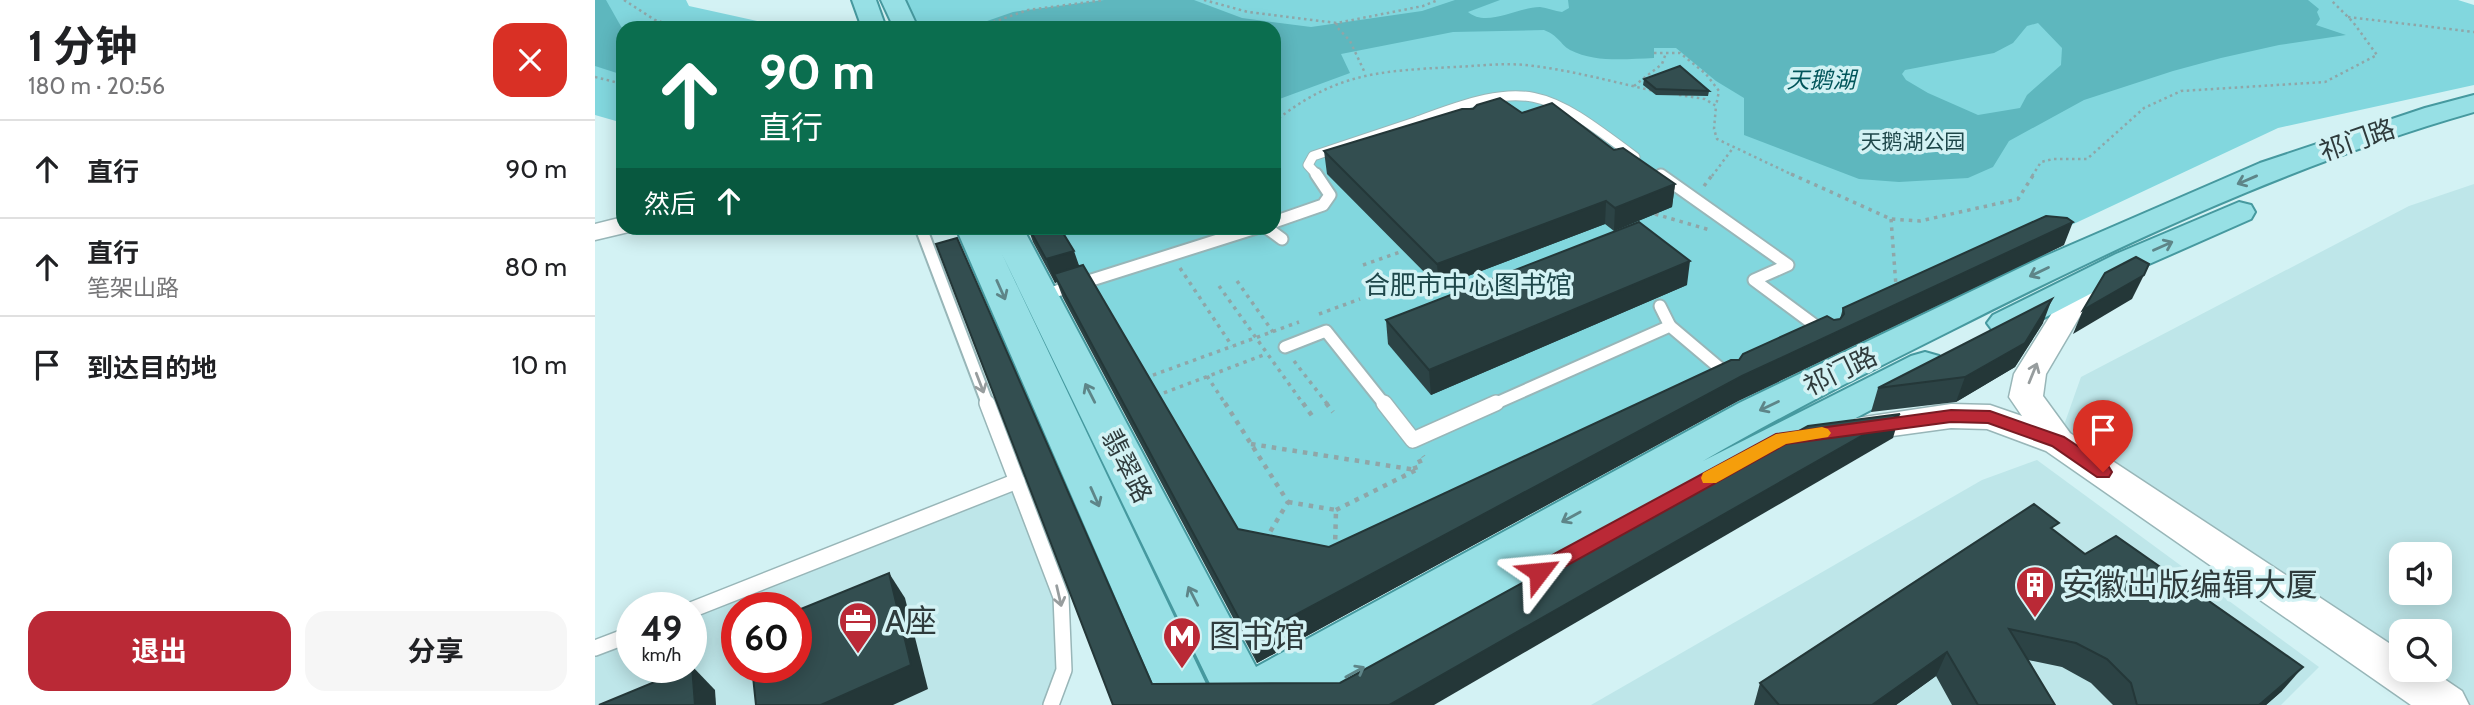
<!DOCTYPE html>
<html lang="zh">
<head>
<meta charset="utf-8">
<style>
  :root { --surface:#fff; --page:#f6f6f6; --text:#202124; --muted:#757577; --line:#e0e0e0; --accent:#ba2936 }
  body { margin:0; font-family:Cabin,"Noto Sans SC",sans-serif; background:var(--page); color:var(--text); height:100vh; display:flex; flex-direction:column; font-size:26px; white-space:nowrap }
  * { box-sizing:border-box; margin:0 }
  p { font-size:23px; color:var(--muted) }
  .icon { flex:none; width:38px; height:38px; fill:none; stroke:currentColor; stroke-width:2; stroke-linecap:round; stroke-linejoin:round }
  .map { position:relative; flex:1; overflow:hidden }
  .sheet { display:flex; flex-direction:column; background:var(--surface); width:595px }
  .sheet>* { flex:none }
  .banner { position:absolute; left:21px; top:21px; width:665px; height:214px; border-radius:21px; box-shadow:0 4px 18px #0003; background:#0b6e4f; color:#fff; overflow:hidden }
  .fabs { position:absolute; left:1794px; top:542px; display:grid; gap:14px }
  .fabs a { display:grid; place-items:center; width:63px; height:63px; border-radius:14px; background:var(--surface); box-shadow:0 4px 18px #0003; font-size:35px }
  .speed { position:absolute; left:21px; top:592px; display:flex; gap:14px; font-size:35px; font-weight:700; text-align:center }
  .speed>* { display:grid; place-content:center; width:91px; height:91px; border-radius:50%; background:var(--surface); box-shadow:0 4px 18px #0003; line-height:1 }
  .speed small { font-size:18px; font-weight:400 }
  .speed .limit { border:10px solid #d22; background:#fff; color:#111 }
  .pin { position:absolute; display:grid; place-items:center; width:60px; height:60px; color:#fff; margin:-72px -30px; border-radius:50% 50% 50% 0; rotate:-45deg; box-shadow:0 0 7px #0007 }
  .pin .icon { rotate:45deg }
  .me { position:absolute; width:77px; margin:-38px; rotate:61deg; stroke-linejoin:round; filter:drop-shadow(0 0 5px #0008) }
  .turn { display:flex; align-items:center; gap:24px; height:147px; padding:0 28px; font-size:32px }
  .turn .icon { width:91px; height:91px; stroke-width:2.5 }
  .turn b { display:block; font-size:49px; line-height:60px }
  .then { display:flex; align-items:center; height:66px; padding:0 28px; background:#0003; gap:14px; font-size:26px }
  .round { display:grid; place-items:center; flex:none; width:74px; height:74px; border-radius:21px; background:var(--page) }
  .headline { display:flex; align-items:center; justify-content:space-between; height:119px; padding:0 28px }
  h1 { font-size:42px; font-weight:700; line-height:52px }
  .button { display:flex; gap:14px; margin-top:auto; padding:14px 28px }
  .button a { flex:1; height:80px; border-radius:21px; background:var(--accent); color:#fff; font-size:28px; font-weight:700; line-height:80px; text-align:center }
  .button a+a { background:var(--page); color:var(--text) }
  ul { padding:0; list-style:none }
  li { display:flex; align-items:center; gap:21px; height:98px; padding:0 28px; border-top:2px solid var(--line) }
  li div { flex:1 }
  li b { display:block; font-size:26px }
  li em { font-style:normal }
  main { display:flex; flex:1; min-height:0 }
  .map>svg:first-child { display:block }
  .built { fill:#bee6e9; fill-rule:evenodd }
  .green { fill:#82d7de }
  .water { fill:#5eb7be; fill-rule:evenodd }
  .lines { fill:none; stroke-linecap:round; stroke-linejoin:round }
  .service-far2-casing { stroke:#98b6b8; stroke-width:11 }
  .service-far1-casing { stroke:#98b6b8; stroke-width:15 }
  .service-casing { stroke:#98b6b8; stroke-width:18 }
  .tertiary-casing { stroke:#98b6b8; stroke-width:3 }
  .primary-casing { stroke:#46999f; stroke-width:4 }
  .path-far2 { stroke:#8fa6a8; stroke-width:2.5; stroke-dasharray:2.5 3.5; stroke-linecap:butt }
  .path-far1 { stroke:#8fa6a8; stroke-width:3.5; stroke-dasharray:3.5 5; stroke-linecap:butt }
  .path { stroke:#8fa6a8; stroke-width:4.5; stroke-dasharray:4.5 6; stroke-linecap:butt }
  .service-far2 { stroke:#fff; stroke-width:9 }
  .service-far1 { stroke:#fff; stroke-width:11 }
  .service { stroke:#fff; stroke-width:15 }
  .tertiary { fill:#fff; fill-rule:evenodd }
  .primary { fill:#97e0e5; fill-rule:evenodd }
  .wall { fill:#2c4345 }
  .shaded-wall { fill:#243738 }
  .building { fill:#334e50; stroke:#243738; stroke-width:2 }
  .oneway { stroke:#5e8588 }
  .oneway2 { stroke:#979d9e }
  .route { fill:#ba2936; stroke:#791b23; stroke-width:2 }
  .slow { fill:#f59e0b }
  .labels { text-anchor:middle; stroke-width:7; stroke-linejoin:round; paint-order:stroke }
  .far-park-label { font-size:21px; fill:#1e474a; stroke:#d3f2f4 }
  .far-water-label { font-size:23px; font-style:italic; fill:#00555a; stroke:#d3f2f4 }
  .street-label { font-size:26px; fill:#2f3b3c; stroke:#d3f2f4 }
  .park-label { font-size:26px; fill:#1e474a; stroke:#d3f2f4 }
  .near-poi-label { font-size:32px; fill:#2f3b3c; stroke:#d3f2f4; text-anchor:start }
</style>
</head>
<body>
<main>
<section class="sheet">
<div class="headline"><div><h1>1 分钟</h1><p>180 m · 20:56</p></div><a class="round" style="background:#d93025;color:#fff"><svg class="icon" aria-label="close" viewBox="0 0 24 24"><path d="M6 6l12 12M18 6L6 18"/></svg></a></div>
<ul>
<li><svg class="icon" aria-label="ahead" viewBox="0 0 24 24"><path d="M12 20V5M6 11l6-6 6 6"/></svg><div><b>直行</b></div><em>90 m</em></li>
<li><svg class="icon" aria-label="ahead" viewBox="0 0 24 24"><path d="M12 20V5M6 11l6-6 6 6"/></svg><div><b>直行</b><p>笔架山路</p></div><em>80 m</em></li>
<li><svg class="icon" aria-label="arrive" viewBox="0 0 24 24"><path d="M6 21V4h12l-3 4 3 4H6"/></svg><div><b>到达目的地</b></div><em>10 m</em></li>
</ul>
<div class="button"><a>退出</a><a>分享</a></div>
</section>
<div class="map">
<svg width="1879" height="705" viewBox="0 0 1879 705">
  <rect width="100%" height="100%" fill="#d3f2f4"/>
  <g class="built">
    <path d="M1879 184V705H1852L1463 442 1486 377 1814 206ZM1806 555H1844V593H1806ZM1806 632H1844V670H1806Z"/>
    <polygon points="1442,460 1724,667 1686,705 996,705 1387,480"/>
    <path d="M422 481 466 597 469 670 456 705H0V648L37 634V667H96V610ZM142 607H201V667H142Z"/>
  </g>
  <g class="green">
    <polygon points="0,0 91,0 94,6 194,28 28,28 28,123 0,115"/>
    <polygon points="298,0 1863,0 1879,5 1879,85 1683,128 739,571 650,553 460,228 679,228 679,28 311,28"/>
  </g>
  <g class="water">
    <polygon points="0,0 11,0 28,30 28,75 0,66"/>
    <path d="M509 0H599L647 18 716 27 827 11 860 0H905L873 12C892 28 922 7 945 7 952 8 960 11 967 12L974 8 973 0H1713L1724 9 1722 12 1725 19 1721 25 1751 35 1684 45 1626 58 1578 71 1489 100 1414 141 1398 167 1373 178 1304 182 1264 179 1149 135V98L1121 81 1081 48H1059V58C1031 59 1001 63 975 50 965 44 964 36 949 30L858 32 746 54 755 73 679 101V28H372L418 12ZM1443 23 1467 48 1466 65 1432 95 1425 108 1383 115 1333 93 1311 80 1307 74 1310 70 1399 53 1418 43 1432 26Z"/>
  </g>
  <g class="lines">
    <defs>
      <g id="service-far2">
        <path d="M823 121C934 79 948 88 1040 157"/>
        <polyline points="723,176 713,165 718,156 823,121 830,122"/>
      </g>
      <g id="service-far1">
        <polyline points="1066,175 1193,265 1159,280 1229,332"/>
        <polyline points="679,222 728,205 735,195 721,174"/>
        <polyline points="326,228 393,405"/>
        <polyline points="672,228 687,239"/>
        <polyline points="446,296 661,228"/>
        <polyline points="1065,306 1075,326"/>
        <polyline points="690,347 731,331 790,405"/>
        <polyline points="897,405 1075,326 1133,375"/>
      </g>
      <g id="service">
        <polyline points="392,403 466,597 469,670 456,705"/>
        <polyline points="789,403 818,440 901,403"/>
        <polyline points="96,610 422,481"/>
        <polyline points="0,648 37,634"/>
      </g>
      <g id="tertiary">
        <polygon points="28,217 28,228 40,228 38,231 0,240 0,224"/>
        <polygon points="1490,273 1500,276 1505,282 1451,374 1448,396 1475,433 1806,651 1806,670 1836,670 1867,691 1874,705 1816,705 1451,451 1392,429 1356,428 1261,441 1249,438 1244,429 1249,420 1356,404 1395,405 1427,416 1414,397 1419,374 1480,276"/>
      </g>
      <g id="primary">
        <polygon points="257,0 281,0 291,28 267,28"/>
        <polygon points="286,0 310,0 323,28 299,28"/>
        <path d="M1879 95V112C1697 164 1525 245 1357 330 1273 372 1189 414 1108 461L1316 356 1330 352 1344 356 1350 365 1344 374 1202 449 749 705H567L361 228H428L661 667 1144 403 1448 257 1665 163 1830 108ZM406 252 620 694 618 699 613 688Z"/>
        <polygon points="1644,202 1656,205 1660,212 1656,219 1545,268 1424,331 1411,335 1398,331 1392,323 1398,315 1521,254"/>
      </g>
    </defs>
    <use href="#service-far2" class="service-far2-casing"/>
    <use href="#service-far1" class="service-far1-casing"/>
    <use href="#service" class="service-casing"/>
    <use href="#tertiary" class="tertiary-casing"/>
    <use href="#primary" class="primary-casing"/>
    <g class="path-far2">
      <polyline points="29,0 60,20 85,28"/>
      <polyline points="609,0 653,12 742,23 828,6 843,0"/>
      <polyline points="1753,17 1879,32"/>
      <polyline points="742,23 741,26 755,41 770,73"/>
      <polyline points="381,28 433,10 509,0"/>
      <polyline points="1059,53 1085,53 1111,74 1124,91 1121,106"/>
      <polyline points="0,77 28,84"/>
      <polyline points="1039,86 1067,64 1071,53"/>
      <polyline points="1084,95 1110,99 1121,106 1119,129 1122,139 1200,176"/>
      <path d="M679 122C740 73 784 71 859 67 885 66 912 62 939 66 979 71 1019 82 1059 91"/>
      <polyline points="1117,176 1138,148"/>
      <polyline points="1437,176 1446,162 1458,159 1492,159 1549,108 1586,91 1730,82 1782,55 1758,22 1736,0"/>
    </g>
    <g class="path-far1">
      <polyline points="1196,174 1296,219 1325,221 1423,199 1439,174"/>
      <polyline points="1109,186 1118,174"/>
      <polyline points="1060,214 1115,230"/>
      <polyline points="1296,219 1301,286"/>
      <polyline points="768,265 808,251"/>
      <polyline points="585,268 637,346"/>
      <polyline points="642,281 678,332"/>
      <polyline points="624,286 709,405"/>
      <polyline points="724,314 765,299"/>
      <polyline points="699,361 733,405"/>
      <polyline points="612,376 631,405"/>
      <polyline points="550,378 704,322"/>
      <polyline points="561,396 671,354"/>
    </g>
    <g class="path">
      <polyline points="630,403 693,502 672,537"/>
      <polyline points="708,403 720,420"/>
      <polyline points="731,403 738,412"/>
      <polyline points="656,444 821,470 741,510"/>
      <polyline points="821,470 819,464 830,459 828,456"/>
      <polyline points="693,502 741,510 740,548"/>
    </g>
    <use href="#service-far2" class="service-far2"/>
    <use href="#service-far1" class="service-far1"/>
    <use href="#service" class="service"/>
    <use href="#tertiary" class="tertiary"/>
    <use href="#primary" class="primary"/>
  </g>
  <g class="wall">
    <polygon points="1049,79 1114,91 1113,96 1061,95 1048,85"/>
    <polygon points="927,113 1019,150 1080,184 1077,207 1019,231 1010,224 844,287 732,174 729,151"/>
    <polygon points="433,228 465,228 484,266 643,529 734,547 1144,360 1239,320 1245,319 1248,308 1469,245 1143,401 662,663 468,298 462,282 460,283 438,242"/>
    <polygon points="1092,285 836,395 793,344 791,320"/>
    <polygon points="1448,323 1420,367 1361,402 1276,412 1283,388"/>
    <polygon points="1460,531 1490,554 1687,691 1671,705 1518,705 1496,683 1467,667 1433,660 1460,705 1357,705 1341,676 1301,705 1159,705 1165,683"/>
  </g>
  <g class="shaded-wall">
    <polygon points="1080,184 1077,207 1019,231 1020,208"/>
    <polygon points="1011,201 1010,224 844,287 842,264"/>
    <polygon points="1478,222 1469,245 1143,401 662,663 655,639 1147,376"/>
    <polygon points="479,251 487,274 459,274 462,282 460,283 451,259"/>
    <polygon points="1095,261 1092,285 836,395 834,370"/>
    <polygon points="1549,275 1537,299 1478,334 1488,310"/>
    <polygon points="1457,299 1448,323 1420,367 1361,402 1370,377"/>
    <polygon points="1305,414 1298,438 839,705 794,705"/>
    <polygon points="294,573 310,598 333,689 298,705 226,705"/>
    <polygon points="1352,652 1341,676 1301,705 1277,705"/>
    <polygon points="97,666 120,690 121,705 100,705"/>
    <polygon points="1708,667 1687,691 1671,705 1664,705"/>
  </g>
  <g class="building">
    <polygon points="1085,66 1114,91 1061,89 1049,79"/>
    <polygon points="905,98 927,113 957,103 1019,150 1028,148 1080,184 1020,208 1011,201 842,264 729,151 867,109 878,109 882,105"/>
    <polygon points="1451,216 1472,218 1478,222 1147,376 655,639 459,274 488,265 643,529 734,547 1136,360 1144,360 1148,354 1232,316 1239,320 1245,319 1249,314 1248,308"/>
    <polygon points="1044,222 1095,261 834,370 791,320"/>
    <polygon points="434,228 465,228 479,251 451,259"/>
    <polygon points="362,238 557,684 745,683 1213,426 1305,414 794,705 518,705 341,244"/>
    <polygon points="1541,257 1554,264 1549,275 1488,310 1510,273"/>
    <polygon points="1457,299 1430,343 1370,377 1283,388"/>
    <polygon points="1439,504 1464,523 1456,528 1490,554 1521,536 1708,667 1664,705 1542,705 1536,683 1512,659 1481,643 1414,629 1460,705 1383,705 1352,652 1277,705 1184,705 1165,683"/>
    <polygon points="294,573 316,665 226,705 161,705 157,667 201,667 201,611"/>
    <polygon points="97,666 100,705 4,705 96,667"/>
  </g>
  <defs><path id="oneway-shaft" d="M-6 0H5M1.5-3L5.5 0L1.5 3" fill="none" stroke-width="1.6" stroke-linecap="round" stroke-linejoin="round" transform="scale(1.75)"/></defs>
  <g class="oneway">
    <use href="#oneway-shaft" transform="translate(1652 180) rotate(157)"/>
    <use href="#oneway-shaft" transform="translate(1568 246) rotate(-24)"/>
    <use href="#oneway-shaft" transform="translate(1444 272) rotate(154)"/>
    <use href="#oneway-shaft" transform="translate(406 290) rotate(66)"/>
    <use href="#oneway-shaft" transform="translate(495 393) rotate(-117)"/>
    <use href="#oneway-shaft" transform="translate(1174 406) rotate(154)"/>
    <use href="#oneway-shaft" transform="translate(500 497) rotate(66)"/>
    <use href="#oneway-shaft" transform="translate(976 517) rotate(151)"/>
    <use href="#oneway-shaft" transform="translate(598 596) rotate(-117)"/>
    <use href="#oneway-shaft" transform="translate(760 672) rotate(-29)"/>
  </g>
  <g class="oneway2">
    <use href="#oneway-shaft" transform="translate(1438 373) rotate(-68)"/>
    <use href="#oneway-shaft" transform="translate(385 383) rotate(69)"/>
    <use href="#oneway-shaft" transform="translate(464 596) rotate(77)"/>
  </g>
  <polygon class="route" points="1356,410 1395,411 1469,437 1514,467 1517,472 1514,477 1502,477 1457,446 1393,423 1356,422 1191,444 951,577 944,580 937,577 934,572 937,566 1181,434"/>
  <polygon class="slow" points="1227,427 1233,429 1236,433 1233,437 1191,444 1121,483 1108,483 1106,478 1108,473 1181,434"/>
  <defs>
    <symbol id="building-pin" viewBox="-11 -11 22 30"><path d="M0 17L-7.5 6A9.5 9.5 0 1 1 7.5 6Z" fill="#ba2936" stroke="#d3f2f4"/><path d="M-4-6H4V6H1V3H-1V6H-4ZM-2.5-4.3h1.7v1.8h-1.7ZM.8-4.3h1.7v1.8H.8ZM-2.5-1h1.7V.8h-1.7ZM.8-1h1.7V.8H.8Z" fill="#fff"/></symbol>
    <symbol id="office-pin" viewBox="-11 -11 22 30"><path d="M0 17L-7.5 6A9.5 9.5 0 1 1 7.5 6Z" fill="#ba2936" stroke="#d3f2f4"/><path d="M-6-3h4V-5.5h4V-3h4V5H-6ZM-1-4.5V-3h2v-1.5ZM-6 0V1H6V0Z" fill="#fff"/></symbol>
    <symbol id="metro-pin" viewBox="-11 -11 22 30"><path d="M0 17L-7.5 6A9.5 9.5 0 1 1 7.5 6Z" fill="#ba2936" stroke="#d3f2f4"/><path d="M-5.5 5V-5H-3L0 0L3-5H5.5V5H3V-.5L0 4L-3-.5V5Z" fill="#fff"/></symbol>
  </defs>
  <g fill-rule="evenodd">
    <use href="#building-pin" x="1418" y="563" width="44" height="60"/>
    <use href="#office-pin" x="241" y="599" width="44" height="60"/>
    <use href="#metro-pin" x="565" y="614" width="44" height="60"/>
  </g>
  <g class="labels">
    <g class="far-park-label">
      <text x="1318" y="149">天鹅湖公园</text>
    </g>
    <g class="far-water-label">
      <text x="1226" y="88">天鹅湖</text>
    </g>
    <g class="street-label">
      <text transform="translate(1762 140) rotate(-19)" y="9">祁门路</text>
      <text transform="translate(1245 371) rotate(-26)" y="9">祁门路</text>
      <text transform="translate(532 466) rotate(63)" y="9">翡翠路</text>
    </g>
    <g class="park-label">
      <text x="873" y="294">合肥市中心图书馆</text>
    </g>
    <g class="near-poi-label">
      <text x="1467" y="596">安徽出版编辑大厦</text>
      <text x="290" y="632">A座</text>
      <text x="614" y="647">图书馆</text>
    </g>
  </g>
</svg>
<div class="fabs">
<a><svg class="icon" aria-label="sound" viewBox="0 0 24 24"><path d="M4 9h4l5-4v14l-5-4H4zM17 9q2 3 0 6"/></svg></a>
<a><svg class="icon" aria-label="search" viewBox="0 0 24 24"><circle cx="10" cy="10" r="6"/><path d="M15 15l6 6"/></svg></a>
</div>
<div class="speed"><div>49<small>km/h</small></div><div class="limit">60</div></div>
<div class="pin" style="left:1508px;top:472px;background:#d93025"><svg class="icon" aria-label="arrive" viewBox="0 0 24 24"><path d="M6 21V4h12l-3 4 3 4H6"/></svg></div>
<svg class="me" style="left:944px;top:572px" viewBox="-20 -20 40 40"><path d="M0-17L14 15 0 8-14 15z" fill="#ba2936" stroke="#fff" stroke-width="4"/></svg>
<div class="banner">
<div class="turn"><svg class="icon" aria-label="ahead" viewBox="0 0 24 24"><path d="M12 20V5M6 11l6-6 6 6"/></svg><div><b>90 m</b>直行</div></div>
<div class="then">然后<svg class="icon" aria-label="ahead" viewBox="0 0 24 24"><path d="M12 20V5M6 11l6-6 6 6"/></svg></div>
</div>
</div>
</main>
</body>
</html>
